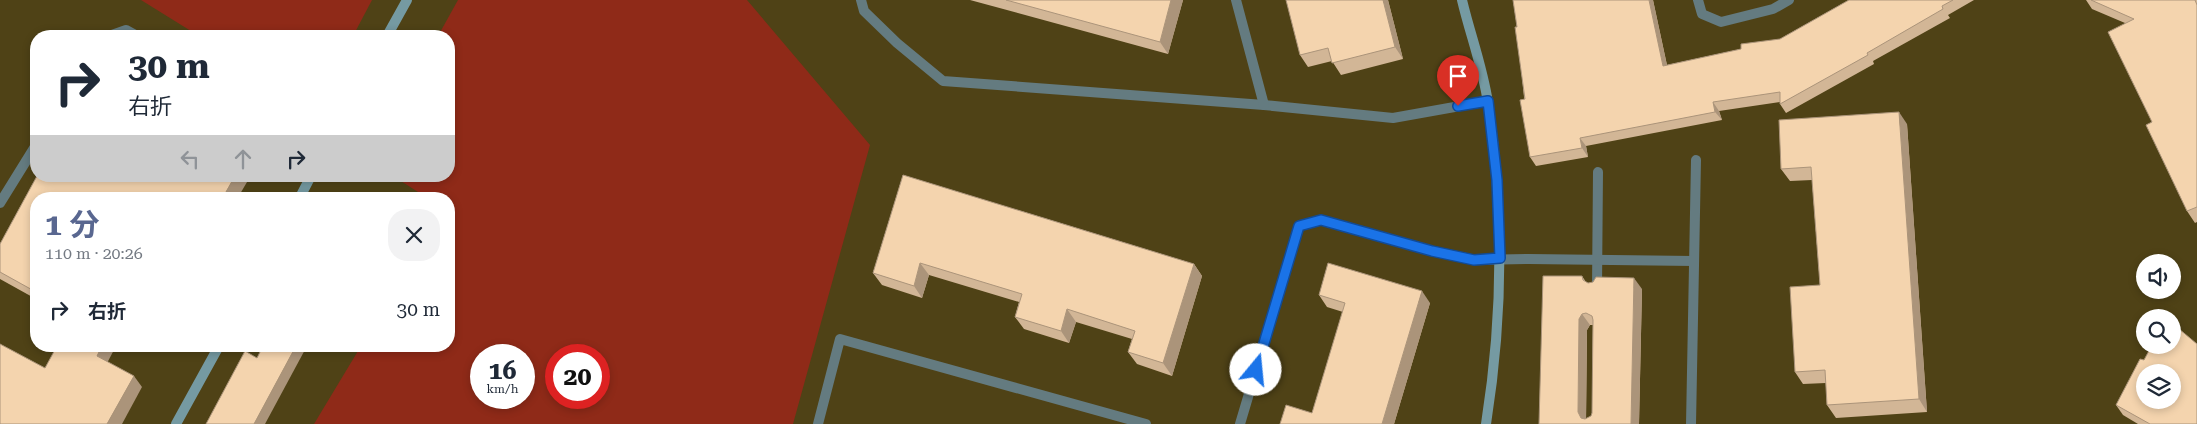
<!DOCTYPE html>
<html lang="ja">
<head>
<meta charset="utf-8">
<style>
  :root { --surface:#fff; --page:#f2f2f3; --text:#1f2937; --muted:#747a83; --accent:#596790 }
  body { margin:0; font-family:"Roboto Serif","Noto Sans JP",serif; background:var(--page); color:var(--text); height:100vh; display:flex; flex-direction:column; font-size:19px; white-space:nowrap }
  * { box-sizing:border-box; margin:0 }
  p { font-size:16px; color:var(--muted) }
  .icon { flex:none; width:28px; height:28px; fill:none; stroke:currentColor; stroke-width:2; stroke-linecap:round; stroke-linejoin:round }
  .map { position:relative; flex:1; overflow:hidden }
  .side { position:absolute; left:30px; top:192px; width:425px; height:160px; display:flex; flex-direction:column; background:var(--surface); border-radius:20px; box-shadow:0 2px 8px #0003 }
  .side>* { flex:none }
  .top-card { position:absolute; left:30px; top:30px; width:425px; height:152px; border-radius:20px; box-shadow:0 2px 8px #0003; background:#fff; color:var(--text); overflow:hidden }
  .fabs { position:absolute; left:2136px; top:254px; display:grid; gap:10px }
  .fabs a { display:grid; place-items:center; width:45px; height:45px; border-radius:50%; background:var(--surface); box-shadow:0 2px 8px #0003; font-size:25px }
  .speed { position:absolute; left:470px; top:344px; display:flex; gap:10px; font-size:25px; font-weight:700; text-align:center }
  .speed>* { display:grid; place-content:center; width:65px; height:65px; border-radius:50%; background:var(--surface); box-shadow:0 2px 8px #0003; line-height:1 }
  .speed small { font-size:12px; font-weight:400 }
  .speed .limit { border:8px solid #d22; background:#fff; color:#111 }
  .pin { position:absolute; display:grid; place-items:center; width:42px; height:42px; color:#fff; margin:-51px -21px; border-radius:50% 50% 50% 0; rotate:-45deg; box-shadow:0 0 5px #0007 }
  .pin .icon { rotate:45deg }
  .me { position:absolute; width:55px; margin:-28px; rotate:17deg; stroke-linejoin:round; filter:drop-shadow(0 0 4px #0008) }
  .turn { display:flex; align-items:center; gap:18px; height:105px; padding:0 15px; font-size:22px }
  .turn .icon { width:65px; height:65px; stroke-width:2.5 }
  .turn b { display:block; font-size:35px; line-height:42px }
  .lanes { display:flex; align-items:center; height:48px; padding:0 15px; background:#0003; justify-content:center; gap:25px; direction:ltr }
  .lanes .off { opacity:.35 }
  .round { display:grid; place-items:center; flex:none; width:52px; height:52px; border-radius:20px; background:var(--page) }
  .headline { display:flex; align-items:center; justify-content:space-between; height:85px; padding:0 15px }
  h1 { font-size:30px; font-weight:700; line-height:38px; color:var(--accent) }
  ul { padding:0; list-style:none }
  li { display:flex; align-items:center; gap:15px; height:65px; padding:0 15px }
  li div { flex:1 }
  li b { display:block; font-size:19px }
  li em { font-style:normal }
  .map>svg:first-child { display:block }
  .green { fill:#8f2a18; fill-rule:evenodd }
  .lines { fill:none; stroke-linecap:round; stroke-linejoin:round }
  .lane { stroke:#647b80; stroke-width:10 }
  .street { stroke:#647b80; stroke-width:10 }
  .secondary { stroke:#759aa2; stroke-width:10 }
  .wall { fill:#d2b696; fill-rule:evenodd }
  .shaded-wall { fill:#ab947a }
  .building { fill:#f4d4ae; stroke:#ab947a; fill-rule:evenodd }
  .route-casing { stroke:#114b97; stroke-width:12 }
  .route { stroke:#1a73e8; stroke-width:9 }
</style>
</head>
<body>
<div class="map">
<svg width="2197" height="424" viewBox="0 0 2197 424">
  <rect width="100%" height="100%" fill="#4f4216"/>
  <g class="green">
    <polygon points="141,0 372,0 353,36 199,36"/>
    <path d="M458 0H747L870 145 793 424H314L361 346H449V199H429L393 176H449V36H438ZM481 355H524V398H481ZM556 355H599V398H556Z"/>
  </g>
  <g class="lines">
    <g class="lane">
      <polyline points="861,0 864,11 897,43 943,81 1264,105 1393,118 1488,101"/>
      <polyline points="1236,0 1264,105"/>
      <polyline points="1597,288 1598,172"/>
      <polyline points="818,424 840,339 1146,424"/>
      <polyline points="1240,424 1299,226 1321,220 1432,251 1475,260 1529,259 1694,261"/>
      <polyline points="1691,424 1696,160"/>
    </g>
    <g class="street">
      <polyline points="1698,0 1702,14 1721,22 1773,9 1789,0"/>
      <polyline points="109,36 126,30 137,36"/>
      <polyline points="0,203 36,145"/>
    </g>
    <g class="secondary">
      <path d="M1462 0C1470 34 1483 68 1488 103 1504 210 1503 317 1486 424"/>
      <polyline points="387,36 407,0"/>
      <polyline points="299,199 311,176"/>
      <polyline points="176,424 219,346"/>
    </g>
  </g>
  <g class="wall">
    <polygon points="970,0 1183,0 1168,54"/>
    <polygon points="1388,0 1403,59 1341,75 1332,61 1308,67 1300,55"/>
    <polygon points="1513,0 1654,0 1653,0 1667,65 1741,49 1780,39 1849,0 1974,0 1948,15 1950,18 1873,61 1874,64 1786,113 1780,104 1780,102 1719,111 1722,120 1586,146 1588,157 1536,166 1530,157 1517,27"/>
    <polygon points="2086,0 2197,0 2197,222 2195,223 2187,211 2152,122 2125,23 2092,9"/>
    <polygon points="1907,124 1927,412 1836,418 1827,405 1826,383 1803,384 1795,372 1820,285 1812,180 1790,181 1781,169"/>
    <polygon points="903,175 1194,264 1202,276 1172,376 1137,364 1128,352 1132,339 1076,322 1069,343 1024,329 1015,317 1019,302 929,275 922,298 882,285 873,273"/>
    <polygon points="37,176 249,176 250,177 36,199 36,299 0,279 0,244"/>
    <path d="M1582 276 1586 282 1588 283 1642 289 1639 424H1539ZM1590 325H1593L1592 413 1591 416 1586 419 1587 330Z"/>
    <polygon points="1319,295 1430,303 1394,424 1280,424 1312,413 1343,312 1327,307"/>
    <polygon points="2116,405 2197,424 2138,424 2123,415"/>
  </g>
  <g class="shaded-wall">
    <polygon points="1171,0 1183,0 1168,54 1160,42"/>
    <polygon points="1383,0 1388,0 1403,59 1395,47"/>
    <polygon points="1649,0 1653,0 1669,75 1663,66"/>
    <polygon points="1713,102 1719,111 1722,120 1715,112"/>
    <polygon points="1899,112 1907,124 1927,412 1919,399"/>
    <polygon points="1580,138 1586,146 1588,157 1582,148"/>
    <polygon points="235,176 250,177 237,199 222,199"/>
    <polygon points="920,263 929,275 922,298 914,286"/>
    <polygon points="1194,264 1202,276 1172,376 1163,363"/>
    <polygon points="1634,278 1642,289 1639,424 1631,424"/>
    <polygon points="1422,291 1430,303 1394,424 1382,424"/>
    <polygon points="1067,309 1076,322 1069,343 1061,331"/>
    <polygon points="1582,314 1590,325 1587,330 1586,424 1581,418 1578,412 1579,319"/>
    <polygon points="102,346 116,346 105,367 97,356"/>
    <polygon points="296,346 307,346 265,424 254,424"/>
    <polygon points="134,376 142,387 122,424 107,424"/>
  </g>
  <g class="building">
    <polygon points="1006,0 1171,0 1160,42"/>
    <polygon points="1286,0 1383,0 1395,47 1332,63 1328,48 1300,55"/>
    <polygon points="1513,0 1649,0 1663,66 1741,49 1741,44 1780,39 1849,0 1953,0 1942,6 1943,9 1867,53 1868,55 1780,104 1780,92 1713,102 1715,112 1580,138 1582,148 1530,157 1520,100 1525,99 1515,27 1517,27"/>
    <polygon points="2091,0 2195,0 2197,5 2197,207 2187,211 2146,125 2152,122 2108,32 2134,19"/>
    <polygon points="1899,112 1919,399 1827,405 1825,370 1795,372 1790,287 1820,285 1811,167 1781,169 1779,120"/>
    <polygon points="903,175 1194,264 1163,363 1128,352 1135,331 1067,309 1061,331 1015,317 1022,294 920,263 914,286 873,273"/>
    <polygon points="37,176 235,176 222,199 36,199 36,292 0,272 0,244"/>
    <polygon points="1328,263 1422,291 1382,424 1280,424 1286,405 1312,413 1345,303 1319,295"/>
    <path d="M1543 276H1582L1583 280 1588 283 1593 282 1596 277 1634 278 1631 424H1539ZM1586 313 1592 316 1593 320 1592 413 1591 416 1585 419 1581 418 1578 412 1579 319 1582 314Z"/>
    <path d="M2172 323 2197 344V424H2150L2116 405 2140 359 2144 360 2152 345H2172ZM2145 372H2172V400H2145Z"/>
    <polygon points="0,344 45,368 57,346 102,346 97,356 134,376 107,424 0,424"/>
    <polygon points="263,346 296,346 254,424 206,424 245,351 257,358"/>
  </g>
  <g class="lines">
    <defs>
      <polyline id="route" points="1256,370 1299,226 1321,220 1432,251 1474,260 1500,258 1497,180 1488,101 1458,106"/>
    </defs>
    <use href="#route" class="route-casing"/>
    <use href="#route" class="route"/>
  </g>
</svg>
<div class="fabs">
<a><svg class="icon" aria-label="sound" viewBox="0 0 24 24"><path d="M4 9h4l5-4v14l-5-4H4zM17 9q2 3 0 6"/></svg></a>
<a><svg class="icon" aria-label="search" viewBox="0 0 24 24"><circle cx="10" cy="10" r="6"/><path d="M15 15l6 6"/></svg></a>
<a><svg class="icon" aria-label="layers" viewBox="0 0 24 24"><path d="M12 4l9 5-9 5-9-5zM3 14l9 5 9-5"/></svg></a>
</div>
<div class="speed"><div>16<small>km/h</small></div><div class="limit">20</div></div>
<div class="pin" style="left:1458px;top:106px;background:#d93025"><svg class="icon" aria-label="arrive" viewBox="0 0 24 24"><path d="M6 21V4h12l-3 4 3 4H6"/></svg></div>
<svg class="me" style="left:1256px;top:370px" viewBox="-20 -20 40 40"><circle r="19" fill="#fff"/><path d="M0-13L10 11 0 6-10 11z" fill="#1a73e8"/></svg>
<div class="top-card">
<div class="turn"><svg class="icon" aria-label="right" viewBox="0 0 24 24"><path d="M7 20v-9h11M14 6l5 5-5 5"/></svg><div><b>30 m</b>右折</div></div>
<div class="lanes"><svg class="icon off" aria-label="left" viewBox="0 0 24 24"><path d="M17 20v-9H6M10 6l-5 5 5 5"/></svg><svg class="icon off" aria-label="ahead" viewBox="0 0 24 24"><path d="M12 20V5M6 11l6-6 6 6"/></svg><svg class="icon" aria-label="right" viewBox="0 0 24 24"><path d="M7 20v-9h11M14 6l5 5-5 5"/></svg></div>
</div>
<section class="side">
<div class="headline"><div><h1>1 分</h1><p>110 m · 20:26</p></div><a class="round"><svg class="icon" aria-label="close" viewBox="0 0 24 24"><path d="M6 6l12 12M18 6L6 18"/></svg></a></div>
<ul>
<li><svg class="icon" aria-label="right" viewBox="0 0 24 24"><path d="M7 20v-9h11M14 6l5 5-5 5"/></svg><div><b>右折</b></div><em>30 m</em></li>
</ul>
</section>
</div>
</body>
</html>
